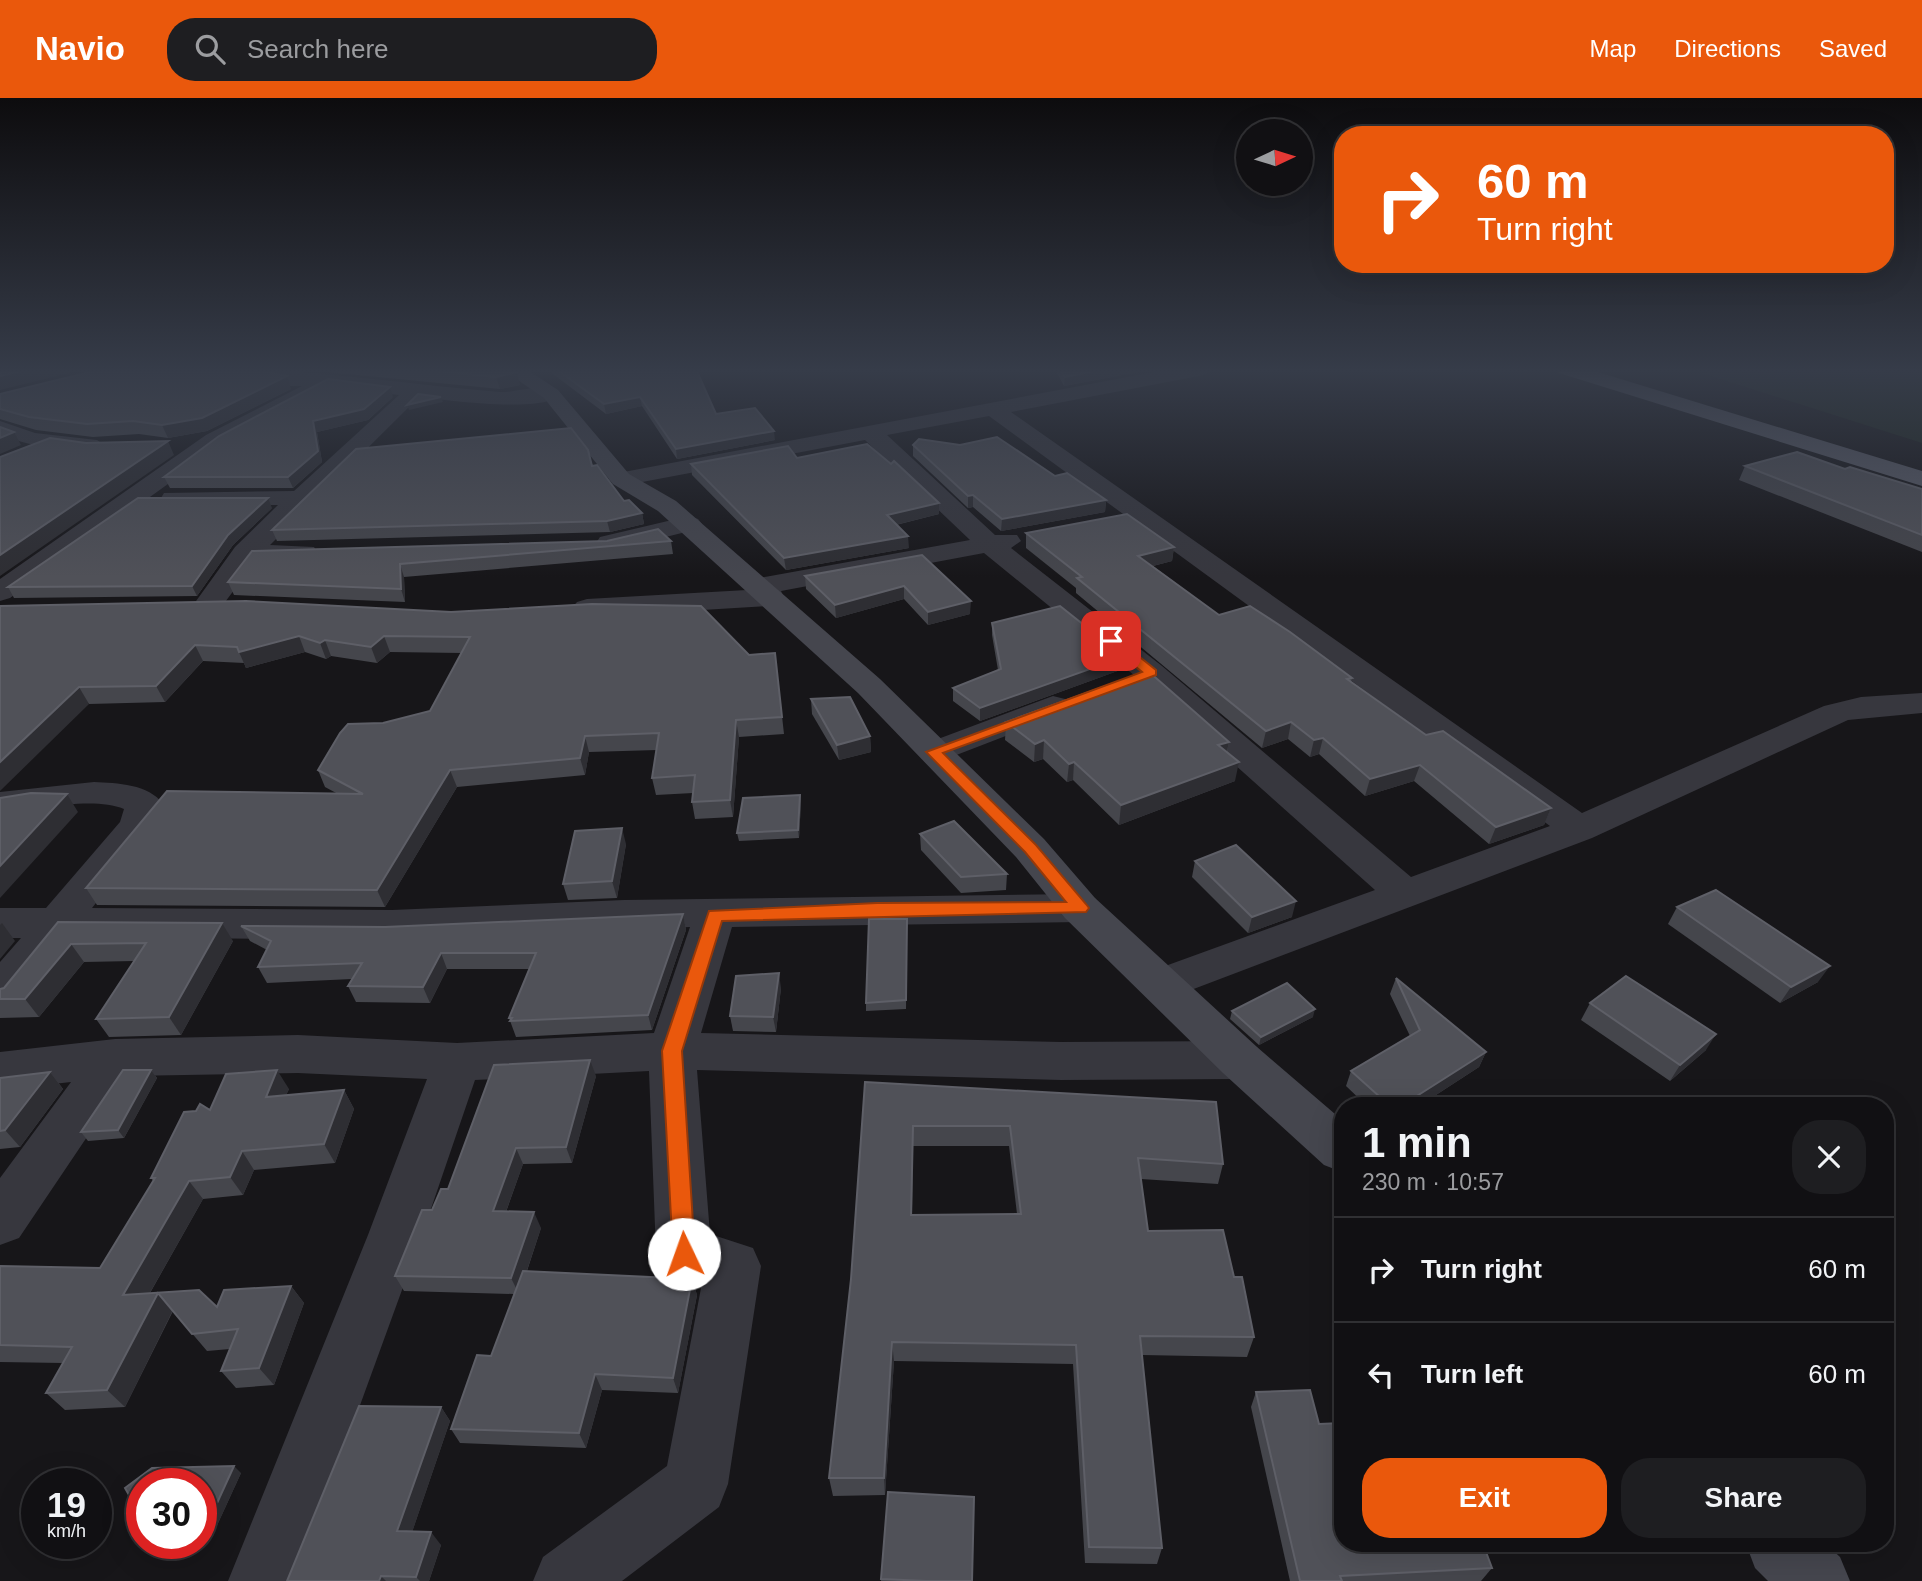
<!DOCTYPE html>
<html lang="en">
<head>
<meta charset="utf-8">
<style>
  :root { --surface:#111013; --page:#1e1e21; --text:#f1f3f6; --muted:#9c9da0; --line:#303033; --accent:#ea580c }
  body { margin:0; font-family:Arial,sans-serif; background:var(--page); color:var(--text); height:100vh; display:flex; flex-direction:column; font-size:26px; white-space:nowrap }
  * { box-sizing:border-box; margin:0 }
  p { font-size:23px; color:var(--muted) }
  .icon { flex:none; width:38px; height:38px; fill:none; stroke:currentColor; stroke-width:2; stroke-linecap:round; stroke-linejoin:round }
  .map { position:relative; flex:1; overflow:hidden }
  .side { position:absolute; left:1334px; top:999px; width:560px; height:455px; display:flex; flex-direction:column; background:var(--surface); border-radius:28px; box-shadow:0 7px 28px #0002,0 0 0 2px var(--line) }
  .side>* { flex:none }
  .banner { position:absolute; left:1334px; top:28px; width:560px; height:147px; border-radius:28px; box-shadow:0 7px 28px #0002,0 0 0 2px var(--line); background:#ea580c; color:#fff; overflow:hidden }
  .needle { width:46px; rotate:86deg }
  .tools { position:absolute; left:1236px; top:21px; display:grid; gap:14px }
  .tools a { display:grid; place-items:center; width:77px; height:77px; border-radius:50%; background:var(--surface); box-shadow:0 7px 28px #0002,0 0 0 2px var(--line); font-size:35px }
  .speed { position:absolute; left:21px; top:1370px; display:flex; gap:14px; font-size:35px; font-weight:700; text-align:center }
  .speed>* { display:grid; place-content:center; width:91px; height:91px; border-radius:50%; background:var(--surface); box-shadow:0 7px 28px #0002,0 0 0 2px var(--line); line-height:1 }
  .speed small { font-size:18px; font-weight:400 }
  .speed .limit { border:10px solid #d22; background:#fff; color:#111 }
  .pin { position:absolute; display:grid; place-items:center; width:60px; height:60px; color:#fff; margin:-30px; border-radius:14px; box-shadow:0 4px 10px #0006 }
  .me { position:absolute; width:77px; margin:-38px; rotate:357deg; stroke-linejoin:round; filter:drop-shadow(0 0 5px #0008) }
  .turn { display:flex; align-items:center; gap:24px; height:147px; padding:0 28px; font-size:32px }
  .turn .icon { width:91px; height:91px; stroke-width:2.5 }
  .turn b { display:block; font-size:49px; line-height:60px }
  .round { display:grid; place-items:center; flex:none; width:74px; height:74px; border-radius:28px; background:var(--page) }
  .overview { display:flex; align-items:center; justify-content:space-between; height:119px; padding:0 28px }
  h1 { font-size:42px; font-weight:700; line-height:52px }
  .action { display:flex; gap:14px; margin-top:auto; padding:14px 28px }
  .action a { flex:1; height:80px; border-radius:28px; background:var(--accent); color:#fff; font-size:28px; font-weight:700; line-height:80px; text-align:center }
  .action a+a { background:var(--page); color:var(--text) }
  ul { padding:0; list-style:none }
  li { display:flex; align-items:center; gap:21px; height:105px; padding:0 28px; border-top:2px solid var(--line) }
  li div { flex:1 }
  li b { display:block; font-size:26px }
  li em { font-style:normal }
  header { display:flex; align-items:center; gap:42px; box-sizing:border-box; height:98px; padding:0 35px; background:var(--accent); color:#fff }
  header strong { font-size:33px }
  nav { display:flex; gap:38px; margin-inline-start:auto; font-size:24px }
  .search { width:490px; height:63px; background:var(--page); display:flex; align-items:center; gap:18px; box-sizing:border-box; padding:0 24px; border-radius:28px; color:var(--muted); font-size:26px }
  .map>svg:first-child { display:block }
  .green { fill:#1e2720 }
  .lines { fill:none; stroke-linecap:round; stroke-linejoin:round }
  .minor { fill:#37373e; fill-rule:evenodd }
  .secondary { fill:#45464e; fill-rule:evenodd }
  .trunk { fill:#5a5c67; fill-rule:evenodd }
  .wall { fill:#45464c; fill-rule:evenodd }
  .shaded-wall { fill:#2e2e33 }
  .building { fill:#505158; stroke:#5e5f67; stroke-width:2; fill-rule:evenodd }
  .route { fill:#ea580c; stroke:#983908; stroke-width:2 }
</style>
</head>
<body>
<header>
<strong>Navio</strong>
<div class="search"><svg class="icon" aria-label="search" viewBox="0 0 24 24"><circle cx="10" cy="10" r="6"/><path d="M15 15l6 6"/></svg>Search here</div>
<nav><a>Map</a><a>Directions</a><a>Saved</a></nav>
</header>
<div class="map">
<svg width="1922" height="1483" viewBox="0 0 1922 1483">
  <rect width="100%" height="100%" fill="#171619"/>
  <polygon class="green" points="1689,271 1922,271 1922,345"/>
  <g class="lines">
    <g class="minor">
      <path d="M223 271C315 271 409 287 500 294 515 295 552 282 561 296 547 316 444 302 419 299L270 447 314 449 318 455 314 461 256 463 216 516 206 519 196 516 191 510 235 449 278 407H173L164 405 161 400 164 395 294 393 399 297 331 289 222 347 10 500 0 503V481L206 337 302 288H283L226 275Z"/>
      <path d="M1170 271H1214L1204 277 1011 314 1582 715 1824 608 1861 599 1922 595V615L1848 622 1592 740 1162 903 1146 899 1140 887 1146 875 1375 792 1140 582 984 455 781 493 784 499 780 505 770 508 587 519 577 516 572 510 577 504 587 501 747 492 745 489 749 483 759 480 970 442 865 342 621 388 613 386 609 381 613 376ZM989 318 1550 728 1411 779 1162 568 1011 450 1021 443 1017 437H995L887 337Z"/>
      <path d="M0 323 35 335 97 342 108 349C97 365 18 344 0 337Z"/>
      <polygon points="689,418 698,421 702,426 698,431 609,453 600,451 596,445 600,439"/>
      <polygon points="1053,598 1065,601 1070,608 1065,615 946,661 934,664 922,661 917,654 922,647"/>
      <path d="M94 684C117 685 149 686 163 706L151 735 92 810 392 812 624 802 1080 796 1095 800 1101 810 1095 820 1080 824 732 829 701 935 1061 944 1240 943 1257 949 1264 962 1257 975 1240 981 1061 982 697 972 710 1136 753 1150 761 1168 728 1386 719 1409 622 1483H533L543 1459 667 1368 702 1185 665 1173 656 1155 649 973 475 982 422 1137 296 1483H228L368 1137 427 981 298 975 128 978 19 1140 0 1147V1080L71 984 0 992V954L115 941 298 937 457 945 654 935 690 829 392 842 69 839 16 906 0 911V864L21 840H0V810H46L120 724 124 711C92 698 34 712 0 716V694Z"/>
    </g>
    <g class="secondary">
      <polygon points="502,271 526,271 558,292 629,376 676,403 880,581 1044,741 1095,800 1257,949 1342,1022 1342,1074 1324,1067 1223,975 1065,820 1016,759 858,595 658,413 613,386 544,300"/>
      <polygon points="1746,1446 1826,1446 1840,1459 1850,1483 1768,1483 1755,1470"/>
    </g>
    <polygon class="trunk" points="1556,271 1588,271 1922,373 1922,388 1559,275"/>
  </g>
  <g class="wall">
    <polygon points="281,271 513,271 520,287 500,291 327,274"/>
    <polygon points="549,271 696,271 716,316 775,342 677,361 642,308 606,316 549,273"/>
    <polygon points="1055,271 1154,271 1064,288"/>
    <polygon points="291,291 207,333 168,340 139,336 93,339 36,332 0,321 0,296"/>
    <polygon points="393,299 368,322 317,334 322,364 293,390 170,390 164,379"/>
    <polygon points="913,347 1055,378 1106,402 1105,414 1001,433 973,409 968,410 913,358"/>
    <polygon points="797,360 939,405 939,416 896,427 909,450 786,472 692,377 691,366"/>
    <polygon points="592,368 624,403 642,415 644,426 610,434 277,443 272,432"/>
    <polygon points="1745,368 1845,371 1922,391 1922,454 1739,382"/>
    <polygon points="272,410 233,447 197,498 14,500 8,489"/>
    <polygon points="1026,435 1174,449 1172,463 1153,468 1219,517 1352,580 1351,584 1426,637 1551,710 1544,727 1489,746 1414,683 1365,698 1319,656 1310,659 1288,641 1262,650 1076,495 1076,490 1026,450"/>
    <polygon points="671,443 673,456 404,479 405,504 234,497 228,484 252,453"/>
    <polygon points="922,457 970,516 928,527 904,501 836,520 806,491 805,478"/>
    <polygon points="0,508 749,557 775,555 784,636 739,639 733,719 695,721 692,704 693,695 656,697 652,680 657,652 589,654 585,677 457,689 385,809 97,807 86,790 338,696 325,689 318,672 383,625 430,613 462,555 390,554 377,565 331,558 326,561 305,554 246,570 244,565 203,563 165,604 89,606"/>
    <polygon points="992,525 1123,571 980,623 953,603 953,590 998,572 992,537"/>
    <polygon points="811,601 870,638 871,654 839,662 812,616"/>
    <polygon points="1006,624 1229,644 1227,655 1235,683 1119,727 1073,682 1067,684 1043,661 1034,664 1005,642"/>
    <polygon points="800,697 801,705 799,740 739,743 737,735"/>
    <polygon points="920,736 1007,776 1006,792 961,795 921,752"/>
    <polygon points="626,746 617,800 568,802 563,786"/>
    <polygon points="1195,763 1292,819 1248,835 1192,779"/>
    <polygon points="1677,809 1818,884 1780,905 1668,826"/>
    <polygon points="683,816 686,832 652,932 516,939 509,920 529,871 447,871 430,905 356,904 348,888 352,881 267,885 258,869 267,852 250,843 241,828 385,829"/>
    <polygon points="907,821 906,911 866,913 866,905"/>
    <polygon points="58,824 233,843 181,937 109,939 96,921 134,863 84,864 39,919 0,920 0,891 4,890"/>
    <polygon points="1396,880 1486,954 1479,969 1419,1008 1367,1008 1346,988 1351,973 1410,938 1390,896"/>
    <polygon points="781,890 776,934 733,933 730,918"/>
    <polygon points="1590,905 1706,952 1670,983 1581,922"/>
    <polygon points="1232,913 1313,919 1259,947 1230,921"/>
    <polygon points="151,972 157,980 124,1040 88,1043 81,1034"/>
    <polygon points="50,974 63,991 20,1049 0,1051 0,980"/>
    <polygon points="596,978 572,1065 523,1066 506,1114 541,1130 527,1173 692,1181 697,1197 678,1295 602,1292 586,1350 460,1345 451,1331 491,1258 514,1196 404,1193 395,1178 432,1112 448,1091"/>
    <path d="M865 984 1223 1066 1218 1086 1141 1081 1148 1133 1234 1179 1254 1239 1247 1259 1142 1257 1162 1450 1157 1466 1085 1465 1073 1266 894 1263 885 1397 833 1398 829 1380 851 1181ZM913 1048H1009L1017 1116 912 1117Z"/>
    <polygon points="289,991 286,997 344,992 354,1011 335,1065 254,1072 243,1097 203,1101 150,1195 217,1209 291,1188 304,1205 274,1287 236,1290 221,1273 230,1251 207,1253 173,1213 125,1309 65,1312 46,1295 63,1265 0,1264 0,1168 100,1170 153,1083 151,1080 210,1012"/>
    <polygon points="1256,1294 1319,1326 1492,1470 1481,1483 1290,1483 1251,1309"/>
    <polygon points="441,1309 450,1323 412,1434 441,1447 429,1483 287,1483"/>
    <polygon points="241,1375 214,1434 201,1434 201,1386"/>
    <polygon points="881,1481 972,1483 881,1483"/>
  </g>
  <g class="shaded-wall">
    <polygon points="30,271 85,271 0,292 0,278"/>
    <polygon points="1105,271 1154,271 1064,288 1065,279"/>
    <polygon points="517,274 520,287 500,291 496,279"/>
    <polygon points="287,278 291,291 207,333 168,340 162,327"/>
    <polygon points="390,289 393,299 368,322 317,334 322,364 293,390 288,379 313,323"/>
    <polygon points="441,299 443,304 409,312 407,307"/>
    <polygon points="640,299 642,308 606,316 604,306"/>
    <polygon points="774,333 775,342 677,361 676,351"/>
    <polygon points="14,334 21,347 0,356 0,340"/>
    <polygon points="168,343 174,357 0,478 0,457"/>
    <polygon points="973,397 973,409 968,410 968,398"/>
    <polygon points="268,400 272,410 233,447 197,498 192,488 228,437"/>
    <polygon points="1106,402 1105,414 1001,433 1002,421"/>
    <polygon points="939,405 939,416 887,429 887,417"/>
    <polygon points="642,415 644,426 610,434 607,423"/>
    <polygon points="908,438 909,450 786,472 784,460"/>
    <polygon points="1174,449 1172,463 1137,472 1138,458"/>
    <polygon points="400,466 404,479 405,504 401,491"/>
    <polygon points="904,488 904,501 836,520 835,507"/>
    <polygon points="971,503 970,516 928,527 928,514"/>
    <polygon points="299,538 305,554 246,570 239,554"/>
    <polygon points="384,538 390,554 377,565 371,549"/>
    <polygon points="325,542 331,558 326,561 320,545"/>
    <polygon points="195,547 203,563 165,604 156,588"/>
    <polygon points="1124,559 1123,571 980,623 980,610"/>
    <polygon points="79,589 89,606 0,693 0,664"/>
    <polygon points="736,622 739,639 733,719 730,702"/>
    <polygon points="1291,624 1288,641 1262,650 1266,633"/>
    <polygon points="585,638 589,654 585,677 580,660"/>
    <polygon points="870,638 871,654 839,662 837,647"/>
    <polygon points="1323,640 1319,656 1310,659 1314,642"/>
    <polygon points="1044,642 1043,661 1034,664 1035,646"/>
    <polygon points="1229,644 1225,662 1218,647"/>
    <polygon points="1074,664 1073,682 1067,684 1069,666"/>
    <polygon points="1239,664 1235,683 1119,727 1121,707"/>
    <polygon points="1420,667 1414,683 1365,698 1370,681"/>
    <polygon points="450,672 457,689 385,809 377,792"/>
    <polygon points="67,696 78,714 0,800 0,768"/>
    <polygon points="800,697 801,705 799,740 798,732"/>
    <polygon points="1551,710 1544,727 1489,746 1496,729"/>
    <polygon points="622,730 626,746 617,800 612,783"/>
    <polygon points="1296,803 1292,819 1248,835 1252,819"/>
    <polygon points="683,816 686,832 652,932 648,917"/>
    <polygon points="2,825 15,843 0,861 0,827"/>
    <polygon points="222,825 233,843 181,937 169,919"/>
    <polygon points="71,846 84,864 39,919 25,901"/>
    <polygon points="441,855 447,871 430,905 423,889"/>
    <polygon points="1830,868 1818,884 1780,905 1791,889"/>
    <polygon points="779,875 781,890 776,934 773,919"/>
    <polygon points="1315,911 1313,919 1259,947 1261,939"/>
    <polygon points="1716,936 1706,952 1670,983 1680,967"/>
    <polygon points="1486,954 1479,969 1419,1008 1401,1008"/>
    <polygon points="590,962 596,978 572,1065 566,1049"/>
    <polygon points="151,972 157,980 124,1040 118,1032"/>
    <polygon points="277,972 289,991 277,1017 266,999"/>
    <polygon points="50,974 63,991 20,1049 5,1032"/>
    <polygon points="344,992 354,1011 335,1065 324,1046"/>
    <polygon points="913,1028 913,1048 912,1137 911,1117"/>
    <polygon points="516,1050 523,1066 500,1130 493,1113"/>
    <polygon points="242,1053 254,1072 243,1097 230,1079"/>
    <polygon points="189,1083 203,1101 139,1214 123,1197"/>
    <polygon points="534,1114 541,1130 519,1196 511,1180"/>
    <polygon points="692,1181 697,1197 678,1295 673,1280"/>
    <polygon points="291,1188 304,1205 274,1287 259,1270"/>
    <polygon points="158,1195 173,1212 125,1309 107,1292"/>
    <polygon points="892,1244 894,1263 885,1397 884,1380"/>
    <polygon points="595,1276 602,1292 586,1350 579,1335"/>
    <polygon points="441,1309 450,1323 408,1446 397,1433"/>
    <polygon points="234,1368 241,1375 214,1434 207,1427"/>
    <polygon points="431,1434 441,1447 429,1483 420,1483 416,1479"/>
    <polygon points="381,1478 386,1483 379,1483"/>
  </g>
  <g class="building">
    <polygon points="0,271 30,271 0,278"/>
    <polygon points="102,271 251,271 287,278 202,320 162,327 133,323 87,326 29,319 0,311 0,296"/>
    <polygon points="419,271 513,271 517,274 496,279"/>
    <polygon points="556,271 696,271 716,316 755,310 774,333 676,351 640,299 604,306"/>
    <polygon points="1060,271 1105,271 1065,279"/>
    <polygon points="328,281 390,289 364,311 313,323 318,353 288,379 164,379 219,338"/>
    <polygon points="418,296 441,299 407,307"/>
    <polygon points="0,329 14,334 0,340"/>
    <polygon points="571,330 588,352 592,368 597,367 624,403 629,402 642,415 607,423 272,432 356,351"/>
    <polygon points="997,339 1055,378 1067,375 1106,402 1002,421 973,397 968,398 913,347 919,341 960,347"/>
    <polygon points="50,340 86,345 168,343 0,457 0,359"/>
    <polygon points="867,346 891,366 894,363 939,405 887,417 908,438 784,460 691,366 788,348 797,360"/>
    <polygon points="1797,354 1845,371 1850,369 1922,391 1922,437 1745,368"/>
    <polygon points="138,400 268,400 228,437 192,488 8,489"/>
    <polygon points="1127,416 1174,449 1138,458 1219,517 1250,508 1290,534 1352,580 1347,581 1426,637 1443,633 1551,710 1496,729 1420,667 1370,681 1323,640 1314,642 1291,624 1266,633 1077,480 1082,479 1026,435"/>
    <polygon points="658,431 671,443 400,466 401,491 228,484 252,453 607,443"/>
    <polygon points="922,457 971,503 928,514 904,488 835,507 805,478"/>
    <polygon points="246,503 451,514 592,506 701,508 749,557 775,555 782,619 736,622 730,702 692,704 695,677 652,680 659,635 585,638 580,660 450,672 377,792 86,790 167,693 363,696 318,672 340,635 348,626 383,625 430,613 470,539 384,538 371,549 325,542 320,545 299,538 239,554 237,549 195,547 156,588 79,589 0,664 0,508"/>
    <polygon points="1060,508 1124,559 980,610 953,590 1001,571 992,525"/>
    <polygon points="1148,573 1229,644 1218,647 1239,664 1121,707 1074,664 1069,666 1044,642 1035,646 1006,624"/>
    <polygon points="850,599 870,638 837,647 811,601"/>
    <polygon points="31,695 67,696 0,768 0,700"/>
    <polygon points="800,697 798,732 737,735 743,700"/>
    <polygon points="954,723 1007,776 961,779 920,736"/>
    <polygon points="622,730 612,783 563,786 575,733"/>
    <polygon points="1236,747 1296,803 1252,819 1195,763"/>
    <polygon points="1716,792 1830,868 1791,889 1677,809"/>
    <polygon points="683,816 648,917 510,923 512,920 509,920 536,855 441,855 423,889 348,888 362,865 258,869 271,843 241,828 385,829"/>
    <polygon points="869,821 907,821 906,902 866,905"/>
    <polygon points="58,824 222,825 169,919 96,921 146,845 71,846 25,901 0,901 0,891 4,890"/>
    <polygon points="779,875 773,919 730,918 736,878"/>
    <polygon points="1626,878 1716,936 1680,967 1590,905"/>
    <polygon points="1396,880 1486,954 1401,1008 1390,1008 1351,973 1420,932"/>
    <polygon points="1287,885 1315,911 1261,939 1232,913"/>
    <polygon points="590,962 566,1049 516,1050 493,1113 534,1114 511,1180 395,1178 422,1112 432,1112 441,1091 448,1091 494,967"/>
    <polygon points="123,972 151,972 118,1032 81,1034"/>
    <polygon points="277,972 266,999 344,992 324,1046 242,1053 230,1079 189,1083 123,1197 199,1192 217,1209 224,1192 291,1188 259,1270 221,1273 238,1231 192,1236 158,1195 107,1292 46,1295 72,1249 0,1247 0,1168 100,1170 155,1080 151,1080 184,1014 196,1013 200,1006 210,1012 226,976"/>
    <polygon points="50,974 5,1032 0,1033 0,980"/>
    <path d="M865 984 1216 1004 1223 1066 1138 1060 1148 1133 1223 1132 1234 1179H1242L1254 1239 1140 1238 1162 1450 1089 1449 1076 1247 892 1244 884 1380H829L851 1181ZM913 1028H1010L1021 1116 911 1117Z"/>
    <polygon points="523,1173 692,1181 673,1280 595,1276 579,1335 451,1331 477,1257 491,1258"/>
    <polygon points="1310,1292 1319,1326 1342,1325 1342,1446 1483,1446 1492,1470 1340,1478 1342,1483 1300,1483 1256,1294"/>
    <polygon points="359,1308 441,1309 397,1433 431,1434 416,1479 381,1478 379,1483 287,1483"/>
    <polygon points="234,1368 207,1427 201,1427 201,1386 142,1386 142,1420 125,1390 152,1370"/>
    <polygon points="888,1394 974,1399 972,1483 927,1483 881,1481"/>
  </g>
  <linearGradient id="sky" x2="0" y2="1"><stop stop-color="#0d0c0e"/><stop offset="0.57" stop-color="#363c49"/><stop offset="1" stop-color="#363c49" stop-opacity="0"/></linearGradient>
  <rect width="1922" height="479" fill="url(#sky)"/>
  <polygon class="route" points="1107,540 1116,540 1156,572 1156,577 943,655 1036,747 1086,806 1089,810 1086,814 722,823 682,953 695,1156 692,1163 684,1166 676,1163 673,1156 662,953 709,813 877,805 1066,804 1025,754 926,654 1142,574 1107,545"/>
</svg>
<div class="tools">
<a><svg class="needle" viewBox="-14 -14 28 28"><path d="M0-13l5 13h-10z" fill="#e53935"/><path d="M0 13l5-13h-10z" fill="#9c9da0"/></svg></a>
</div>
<div class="speed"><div>19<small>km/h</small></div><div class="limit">30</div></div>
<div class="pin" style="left:1111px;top:543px;background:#d93025"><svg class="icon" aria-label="arrive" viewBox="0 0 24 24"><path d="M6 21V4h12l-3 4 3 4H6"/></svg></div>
<svg class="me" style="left:684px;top:1156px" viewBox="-20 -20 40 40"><circle r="19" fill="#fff"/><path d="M0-13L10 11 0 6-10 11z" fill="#ea580c"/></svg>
<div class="banner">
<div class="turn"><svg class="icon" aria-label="right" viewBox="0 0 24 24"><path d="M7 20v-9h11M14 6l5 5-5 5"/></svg><div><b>60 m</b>Turn right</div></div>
</div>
<section class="side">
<div class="overview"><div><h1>1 min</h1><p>230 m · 10:57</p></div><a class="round"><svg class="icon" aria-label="close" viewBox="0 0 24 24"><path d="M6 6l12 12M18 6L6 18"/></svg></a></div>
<ul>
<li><svg class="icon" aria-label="right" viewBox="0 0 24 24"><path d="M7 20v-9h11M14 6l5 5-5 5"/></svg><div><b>Turn right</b></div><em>60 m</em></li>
<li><svg class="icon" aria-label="left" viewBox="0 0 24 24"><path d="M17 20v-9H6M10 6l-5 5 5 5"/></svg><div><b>Turn left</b></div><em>60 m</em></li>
</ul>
<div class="action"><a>Exit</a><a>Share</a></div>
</section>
</div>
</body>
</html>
